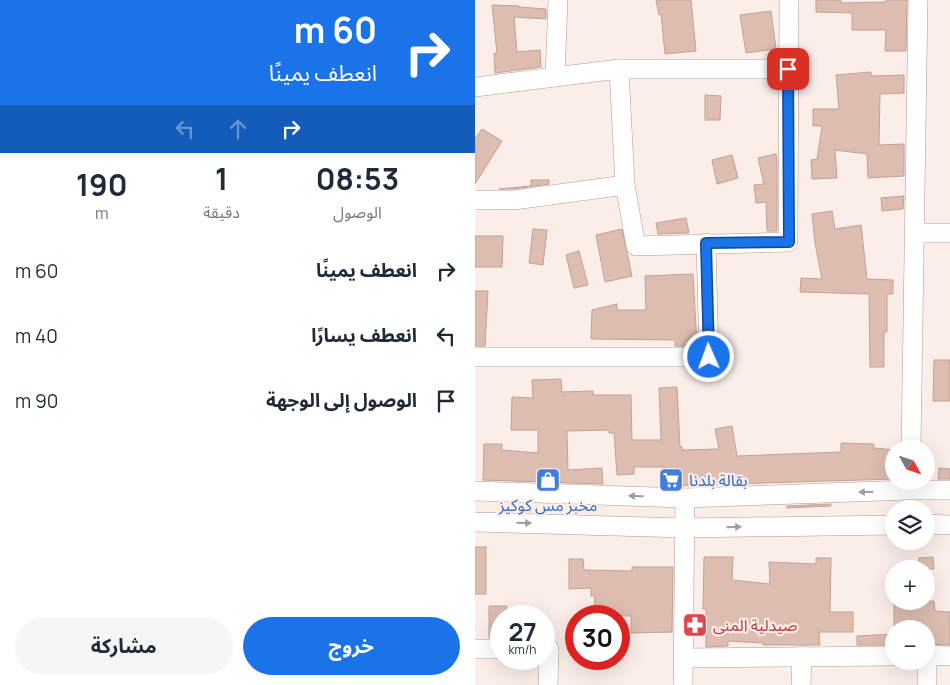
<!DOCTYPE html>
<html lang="ar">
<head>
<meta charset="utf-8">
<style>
  :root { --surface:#fff; --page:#f6f6f7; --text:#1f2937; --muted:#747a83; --accent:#1a73e8 }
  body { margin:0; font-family:Manrope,"Noto Sans Arabic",sans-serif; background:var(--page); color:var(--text); direction:rtl; height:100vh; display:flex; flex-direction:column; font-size:19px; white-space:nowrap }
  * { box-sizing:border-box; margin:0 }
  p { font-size:16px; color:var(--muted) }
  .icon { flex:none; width:28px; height:28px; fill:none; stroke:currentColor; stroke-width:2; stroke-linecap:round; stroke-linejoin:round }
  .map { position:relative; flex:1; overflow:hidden; direction:ltr }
  .drawer { display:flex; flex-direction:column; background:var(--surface); width:475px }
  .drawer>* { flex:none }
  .hud { background:#1a73e8; color:#fff; overflow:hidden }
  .needle { width:32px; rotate:130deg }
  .fabs { position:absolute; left:410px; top:440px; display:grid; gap:10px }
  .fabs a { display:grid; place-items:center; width:50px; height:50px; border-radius:50%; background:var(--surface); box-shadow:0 5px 20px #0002; font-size:25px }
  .speed { position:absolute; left:15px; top:605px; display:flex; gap:10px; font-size:25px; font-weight:700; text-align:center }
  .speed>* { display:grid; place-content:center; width:65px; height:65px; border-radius:50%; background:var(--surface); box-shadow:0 5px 20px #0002; line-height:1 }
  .speed small { font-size:12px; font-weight:400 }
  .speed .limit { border:8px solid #d22; background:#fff; color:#111 }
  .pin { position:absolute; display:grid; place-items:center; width:42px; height:42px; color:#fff; margin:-21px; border-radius:10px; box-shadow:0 2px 8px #0006 }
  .me { position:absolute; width:55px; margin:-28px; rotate:358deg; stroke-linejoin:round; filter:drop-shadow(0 0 4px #0008) }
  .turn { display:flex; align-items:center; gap:18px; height:105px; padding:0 15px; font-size:22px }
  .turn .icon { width:65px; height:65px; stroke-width:2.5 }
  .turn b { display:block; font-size:35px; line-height:42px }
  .lanes { display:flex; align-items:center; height:48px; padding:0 15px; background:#0003; justify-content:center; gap:25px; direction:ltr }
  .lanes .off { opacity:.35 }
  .eta { display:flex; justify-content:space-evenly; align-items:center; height:85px; text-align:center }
  .eta b { font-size:30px; font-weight:700; line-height:35px }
  .cta { display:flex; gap:10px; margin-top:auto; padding:10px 15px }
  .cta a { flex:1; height:58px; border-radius:30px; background:var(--accent); color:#fff; font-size:20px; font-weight:700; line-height:58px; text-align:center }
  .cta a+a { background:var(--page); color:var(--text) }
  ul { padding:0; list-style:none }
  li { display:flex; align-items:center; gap:15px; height:65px; padding:0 15px }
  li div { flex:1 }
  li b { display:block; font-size:19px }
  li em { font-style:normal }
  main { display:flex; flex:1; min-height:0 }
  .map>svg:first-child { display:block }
  .building { fill:#dcbdb0; stroke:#c1a295 }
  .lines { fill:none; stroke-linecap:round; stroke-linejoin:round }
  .minor-casing { stroke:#b7998c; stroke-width:20 }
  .minor { stroke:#fff; stroke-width:19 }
  .oneway { fill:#a29c99 }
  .route-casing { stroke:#114b97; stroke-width:12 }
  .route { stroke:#1a73e8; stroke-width:9 }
  .labels { text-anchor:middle; stroke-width:4.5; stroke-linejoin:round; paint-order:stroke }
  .shop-label { font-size:16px; fill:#366cbe; stroke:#fbede8; text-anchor:start }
  .health-label { font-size:16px; fill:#be3a42; stroke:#fbede8; text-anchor:start }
</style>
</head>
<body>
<main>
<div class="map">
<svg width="475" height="685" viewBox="0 0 475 685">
  <rect width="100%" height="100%" fill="#fbede8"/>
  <g class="building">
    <polygon points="181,0 216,0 221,51 190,54 186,14 184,15"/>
    <polygon points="341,0 366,0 365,3 411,2 411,0 432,0 431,51 410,51 411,30 377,30 377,13 341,12"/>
    <polygon points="17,5 44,6 44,7 71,9 71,19 39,17 42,52 65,50 66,67 20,73 19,53 22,53"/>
    <polygon points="296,11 301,49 271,53 265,15"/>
    <polygon points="396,72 396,76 429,75 429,93 405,94 404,145 429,144 429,176 393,178 392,154 360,150 362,178 337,179 336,160 342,159 347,126 338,126 338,109 364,109 361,75"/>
    <polygon points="230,95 246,96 245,120 230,120"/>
    <polygon points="7,129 27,141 0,184 0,139"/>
    <polygon points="301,154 302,161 302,231 292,231 291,202 281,203 279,185 289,184 283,158"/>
    <polygon points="257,155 263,178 242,184 237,160"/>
    <polygon points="56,180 74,180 74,184 38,189 24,189 56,186"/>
    <polygon points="429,196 428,209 407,211 406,198"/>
    <polygon points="357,211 360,229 386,225 392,279 418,280 418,294 412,294 412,332 409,332 409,367 395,367 394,294 325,292 326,278 347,279 340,243 337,214"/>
    <polygon points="211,218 214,233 183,234 181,223"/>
    <polygon points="58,229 72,230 68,265 54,263"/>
    <polygon points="147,229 157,276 130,282 121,235"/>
    <polygon points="0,236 28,236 27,267 0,267"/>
    <polygon points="104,251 113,285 99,288 91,255"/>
    <polygon points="218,274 222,346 200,346 200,340 116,339 117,310 142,304 142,310 171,310 170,276"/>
    <polygon points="0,291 13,291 10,346 0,346"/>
    <polygon points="459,360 475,360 475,401 458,401"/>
    <polygon points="86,379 87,392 118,391 118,395 156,395 157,440 186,440 184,388 202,387 205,447 207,447 207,450 244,449 240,429 257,426 262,456 366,452 366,443 399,444 399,448 419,450 419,479 191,486 190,467 159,467 159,474 142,475 139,433 134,433 134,430 92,431 93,470 127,468 128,484 8,480 9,444 27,444 27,450 63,453 63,430 36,430 37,397 58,398 57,380"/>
    <polygon points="464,468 475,469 475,479 463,479"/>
    <polygon points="356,504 356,506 312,508 312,506"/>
    <rect x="0" y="547" width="11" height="47"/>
    <polygon points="229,557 258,557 257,580 295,584 294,562 341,564 341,558 356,558 355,612 378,612 378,632 344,632 345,645 288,645 288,643 253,641 253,646 231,647 231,609 228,609"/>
    <polygon points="458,557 459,569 444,569 444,558"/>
    <polygon points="94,559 108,559 109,570 157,571 157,567 198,567 197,632 156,633 156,616 118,616 120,596 116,596 116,588 94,589"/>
    <polygon points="419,601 459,601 460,611 475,612 475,645 451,644 451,629 419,629"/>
    <polygon points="14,606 32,606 31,616 26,616 26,638 14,638"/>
    <polygon points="419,634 419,645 382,645 382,636"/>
  </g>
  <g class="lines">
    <defs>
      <g id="minor">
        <polyline points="144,69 150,185 161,246 313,242 314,0"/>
        <polyline points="80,77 83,0"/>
        <polyline points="0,87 144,69 313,69"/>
        <polyline points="0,200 39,200 150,185"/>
        <polyline points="440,233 475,233"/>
        <polyline points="0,357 234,357 231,243"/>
        <polyline points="436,449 443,0"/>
        <polyline points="0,491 210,498 435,490 475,490"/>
        <polyline points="0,522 210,528 419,525"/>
        <polyline points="451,524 475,525"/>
        <polyline points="0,649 26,649"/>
        <polyline points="69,649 74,649 73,685"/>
        <polyline points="451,655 475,656"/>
        <polyline points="209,658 419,656"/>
        <polyline points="208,685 210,498"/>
        <polyline points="326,685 327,656"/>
        <polyline points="452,685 452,655"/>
      </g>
    </defs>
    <use href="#minor" class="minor-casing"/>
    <use href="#minor" class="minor"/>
  </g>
  <defs><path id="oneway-solid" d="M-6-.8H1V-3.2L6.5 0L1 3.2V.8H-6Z" transform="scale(1.25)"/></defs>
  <g class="oneway">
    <use href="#oneway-solid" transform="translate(391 492) rotate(178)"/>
    <use href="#oneway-solid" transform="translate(161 496) rotate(-178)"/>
    <use href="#oneway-solid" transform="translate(49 523) rotate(2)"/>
    <use href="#oneway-solid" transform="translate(259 527) rotate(-1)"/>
  </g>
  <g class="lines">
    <defs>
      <polyline id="route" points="234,357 231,243 314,242 313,69"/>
    </defs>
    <use href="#route" class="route-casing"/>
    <use href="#route" class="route"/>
  </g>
  <defs>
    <symbol id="shop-square" viewBox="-11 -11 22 22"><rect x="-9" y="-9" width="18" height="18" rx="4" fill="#3f7fe0" stroke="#fbede8"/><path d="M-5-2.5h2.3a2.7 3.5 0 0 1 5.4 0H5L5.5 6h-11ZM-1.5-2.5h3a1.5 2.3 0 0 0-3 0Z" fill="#fff"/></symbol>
    <symbol id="supermarket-square" viewBox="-11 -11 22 22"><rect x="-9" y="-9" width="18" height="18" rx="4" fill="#3f7fe0" stroke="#fbede8"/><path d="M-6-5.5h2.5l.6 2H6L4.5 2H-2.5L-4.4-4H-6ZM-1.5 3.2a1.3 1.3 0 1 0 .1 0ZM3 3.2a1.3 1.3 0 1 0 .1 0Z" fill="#fff"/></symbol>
    <symbol id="pharmacy-square" viewBox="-11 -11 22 22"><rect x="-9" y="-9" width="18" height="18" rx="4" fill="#e0444e" stroke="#fbede8"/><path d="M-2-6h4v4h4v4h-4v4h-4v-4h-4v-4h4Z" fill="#fff"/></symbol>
  </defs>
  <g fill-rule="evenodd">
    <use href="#shop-square" x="59" y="466" width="28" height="28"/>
    <use href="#supermarket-square" x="182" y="466" width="28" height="28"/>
    <use href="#pharmacy-square" x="206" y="611" width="28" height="28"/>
  </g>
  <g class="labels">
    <g class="shop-label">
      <text x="214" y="486">بقالة بلدنا</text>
      <text x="73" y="511" text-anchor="middle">مخبز مس كوكيز</text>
    </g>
    <g class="health-label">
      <text x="238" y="631">صيدلية المنى</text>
    </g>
  </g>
</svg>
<div class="fabs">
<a><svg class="needle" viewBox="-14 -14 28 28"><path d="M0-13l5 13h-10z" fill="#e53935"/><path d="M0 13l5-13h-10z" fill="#747a83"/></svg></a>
<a><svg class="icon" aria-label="layers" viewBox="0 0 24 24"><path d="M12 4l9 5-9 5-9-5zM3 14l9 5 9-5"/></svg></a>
<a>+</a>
<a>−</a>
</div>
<div class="speed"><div>27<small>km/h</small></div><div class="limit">30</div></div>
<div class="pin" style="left:313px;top:69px;background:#d93025"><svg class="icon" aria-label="arrive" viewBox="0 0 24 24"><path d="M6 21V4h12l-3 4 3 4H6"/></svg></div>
<svg class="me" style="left:234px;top:357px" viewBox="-20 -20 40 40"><circle r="17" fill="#1a73e8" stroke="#fff" stroke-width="3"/><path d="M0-11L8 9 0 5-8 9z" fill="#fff"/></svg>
</div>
<section class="drawer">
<div class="hud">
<div class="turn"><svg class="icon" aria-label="right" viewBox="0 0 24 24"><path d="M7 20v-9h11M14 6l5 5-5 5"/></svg><div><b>60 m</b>انعطف يمينًا</div></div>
<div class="lanes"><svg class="icon off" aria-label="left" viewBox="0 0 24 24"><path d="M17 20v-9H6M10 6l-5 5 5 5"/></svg><svg class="icon off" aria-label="ahead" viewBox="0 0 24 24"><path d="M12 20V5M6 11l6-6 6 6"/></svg><svg class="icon" aria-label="right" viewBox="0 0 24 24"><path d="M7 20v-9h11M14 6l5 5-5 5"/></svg></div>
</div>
<div class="eta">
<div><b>08:53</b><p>الوصول</p></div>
<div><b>1</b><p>دقيقة</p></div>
<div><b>190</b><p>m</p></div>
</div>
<ul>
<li><svg class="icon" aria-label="right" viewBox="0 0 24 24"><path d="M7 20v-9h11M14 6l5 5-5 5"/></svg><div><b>انعطف يمينًا</b></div><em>60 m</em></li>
<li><svg class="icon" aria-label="left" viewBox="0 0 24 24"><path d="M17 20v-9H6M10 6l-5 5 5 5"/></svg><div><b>انعطف يسارًا</b></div><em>40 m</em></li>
<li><svg class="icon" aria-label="arrive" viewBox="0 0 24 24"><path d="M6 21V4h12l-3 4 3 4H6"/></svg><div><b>الوصول إلى الوجهة</b></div><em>90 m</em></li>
</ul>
<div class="cta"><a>خروج</a><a>مشاركة</a></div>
</section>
</main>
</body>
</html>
